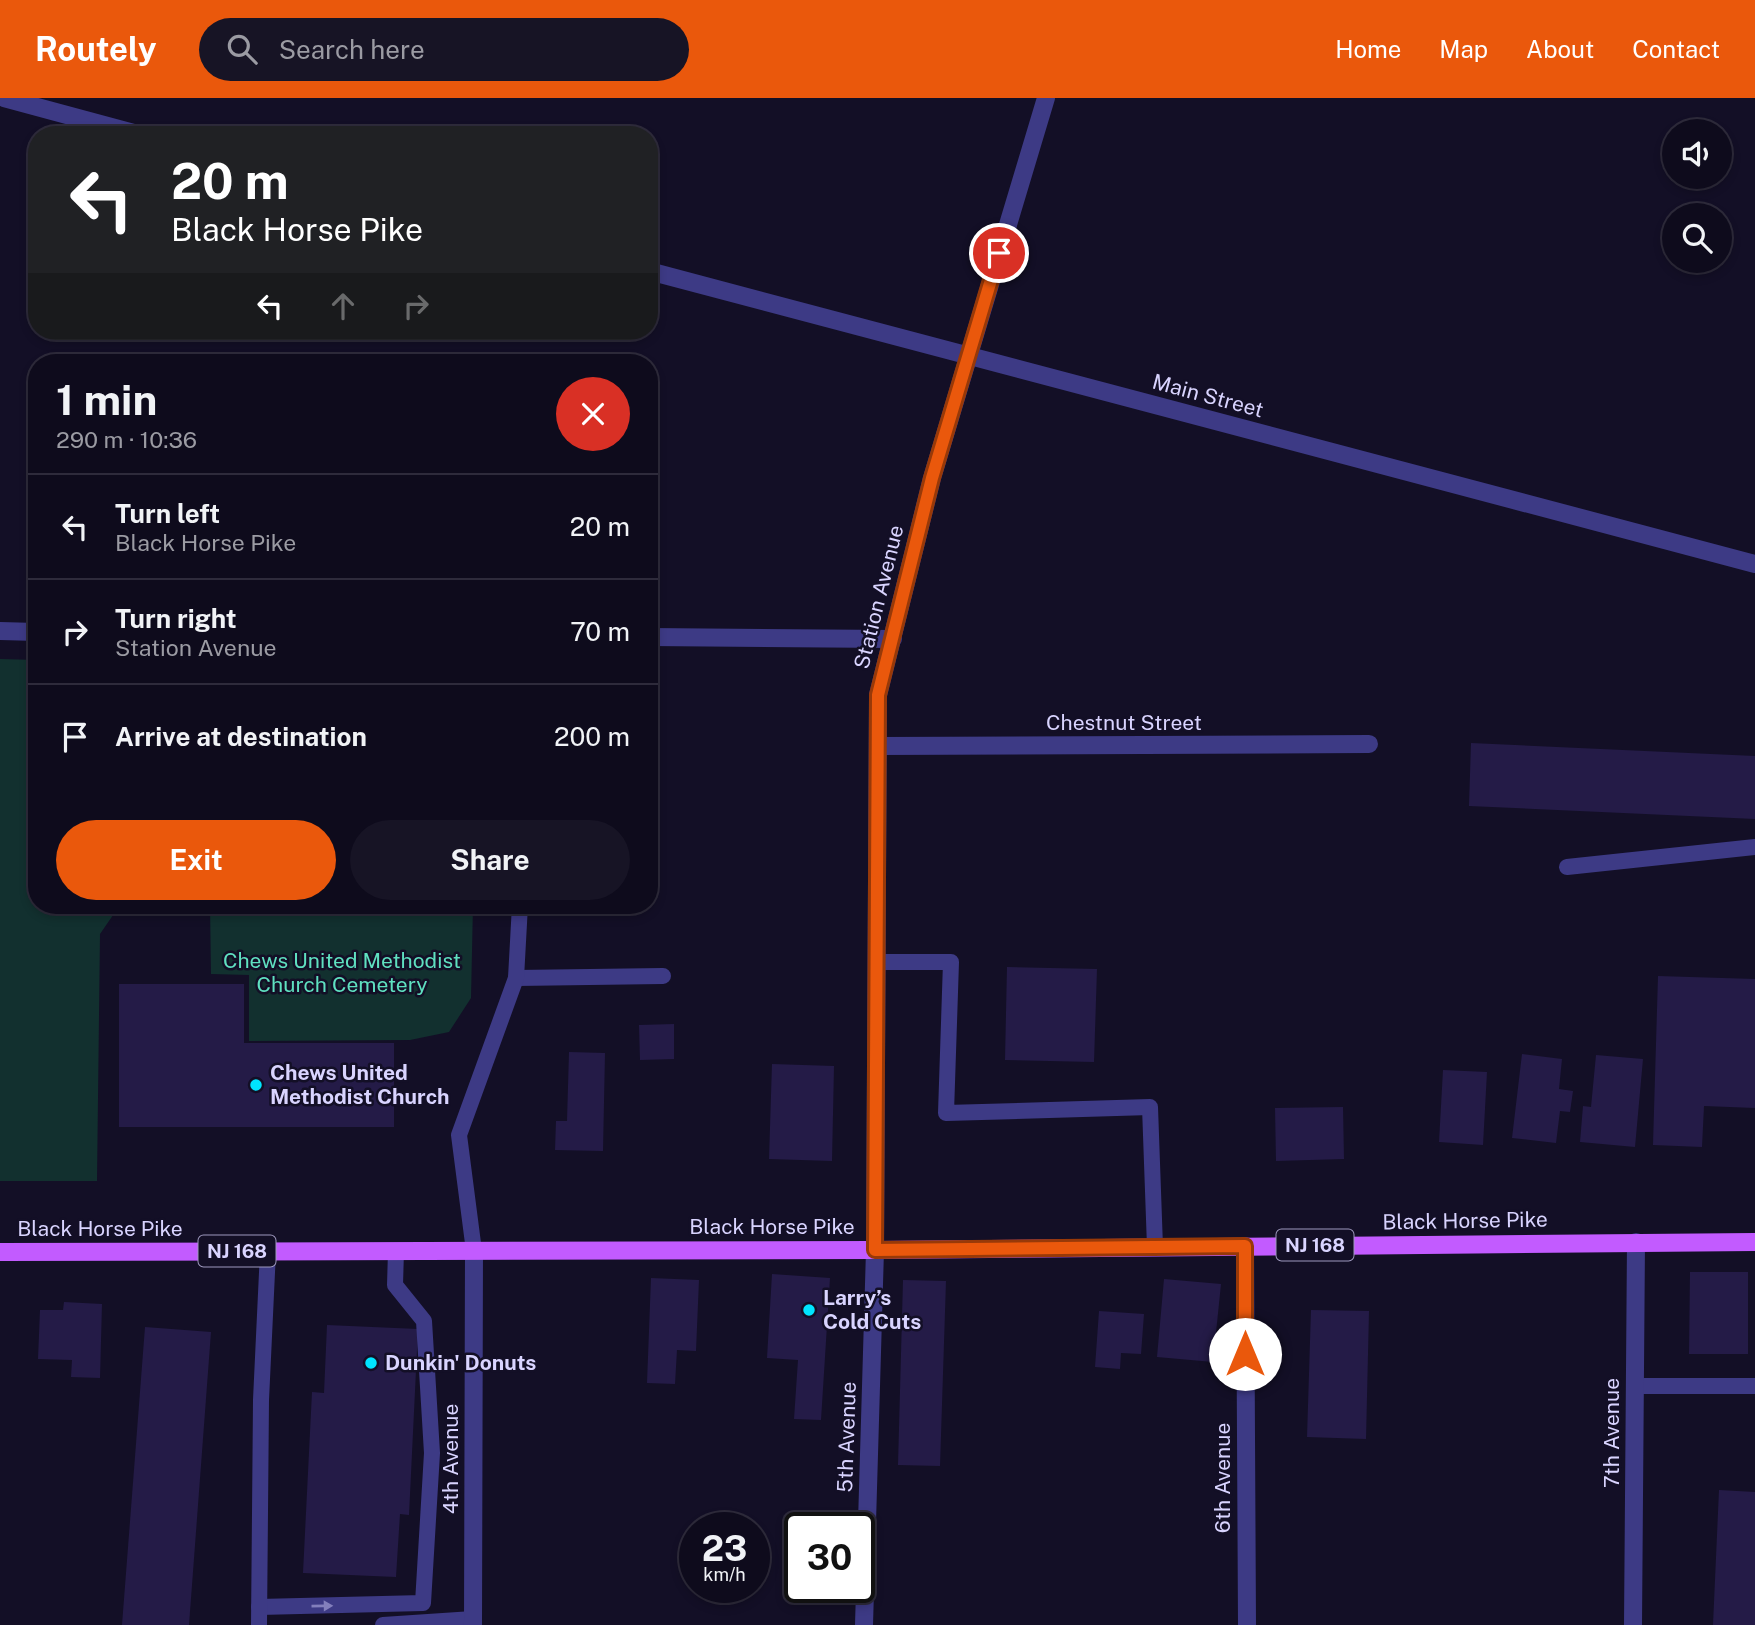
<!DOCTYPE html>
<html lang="en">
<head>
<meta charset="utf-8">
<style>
  :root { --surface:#0e0b1c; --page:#171425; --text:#f1f3f6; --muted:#9b9ba3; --line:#2e2b3b; --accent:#ea580c }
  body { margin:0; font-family:"Public Sans",sans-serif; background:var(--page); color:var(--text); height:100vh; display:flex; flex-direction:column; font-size:26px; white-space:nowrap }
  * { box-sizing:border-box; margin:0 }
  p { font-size:23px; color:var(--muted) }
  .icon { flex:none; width:38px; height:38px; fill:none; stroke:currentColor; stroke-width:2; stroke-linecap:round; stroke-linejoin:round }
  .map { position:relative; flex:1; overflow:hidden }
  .panel { position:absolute; left:28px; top:256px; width:630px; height:560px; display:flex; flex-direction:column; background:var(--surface); border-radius:28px; box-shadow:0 4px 10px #0003,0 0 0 2px var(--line) }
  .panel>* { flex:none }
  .guide { position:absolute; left:28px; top:28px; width:630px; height:214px; border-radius:28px; box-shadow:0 4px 10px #0003,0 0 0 2px var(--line); background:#202124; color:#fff; overflow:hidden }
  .tools { position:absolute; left:1662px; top:21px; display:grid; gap:14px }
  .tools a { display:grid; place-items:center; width:70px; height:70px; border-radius:50%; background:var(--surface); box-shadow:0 4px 10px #0003,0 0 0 2px var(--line); font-size:35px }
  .speed { position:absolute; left:679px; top:1414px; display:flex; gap:14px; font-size:35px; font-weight:700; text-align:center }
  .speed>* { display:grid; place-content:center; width:91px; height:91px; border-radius:50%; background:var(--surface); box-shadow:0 4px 10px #0003,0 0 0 2px var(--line); line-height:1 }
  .speed small { font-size:18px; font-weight:400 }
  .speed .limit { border:4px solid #111; border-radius:10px; background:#fff; color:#111 }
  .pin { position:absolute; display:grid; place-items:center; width:60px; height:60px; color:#fff; margin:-30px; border:4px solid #fff; border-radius:50%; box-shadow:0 2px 7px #0007 }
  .me { position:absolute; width:77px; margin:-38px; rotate:0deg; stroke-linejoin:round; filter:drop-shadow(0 0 5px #0008) }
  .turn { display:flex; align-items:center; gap:24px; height:147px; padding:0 28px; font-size:32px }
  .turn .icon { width:91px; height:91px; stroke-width:2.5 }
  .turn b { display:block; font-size:49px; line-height:60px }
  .lanes { display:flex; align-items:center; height:66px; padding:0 28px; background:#0003; justify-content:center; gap:35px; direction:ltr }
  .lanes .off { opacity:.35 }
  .round { display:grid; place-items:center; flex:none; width:74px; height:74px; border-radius:37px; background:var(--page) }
  .head { display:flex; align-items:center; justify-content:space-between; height:119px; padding:0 28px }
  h1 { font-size:42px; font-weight:700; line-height:52px }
  .action { display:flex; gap:14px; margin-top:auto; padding:14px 28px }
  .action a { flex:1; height:80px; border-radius:42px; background:var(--accent); color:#fff; font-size:28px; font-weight:700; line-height:80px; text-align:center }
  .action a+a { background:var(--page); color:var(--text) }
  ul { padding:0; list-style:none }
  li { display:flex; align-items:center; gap:21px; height:105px; padding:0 28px; border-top:2px solid var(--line) }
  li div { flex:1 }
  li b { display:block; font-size:26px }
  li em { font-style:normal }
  header { display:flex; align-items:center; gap:42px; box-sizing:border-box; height:98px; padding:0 35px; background:var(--accent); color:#fff }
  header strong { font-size:33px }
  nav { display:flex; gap:38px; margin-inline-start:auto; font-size:24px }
  .search { width:490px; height:63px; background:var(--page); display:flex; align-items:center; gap:18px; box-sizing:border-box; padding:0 24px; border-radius:38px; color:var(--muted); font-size:26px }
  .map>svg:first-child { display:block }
  .green { fill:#12302f }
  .building { fill:#241b47 }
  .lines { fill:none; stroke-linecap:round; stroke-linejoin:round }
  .service { stroke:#3d3a85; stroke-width:16 }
  .minor { stroke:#3d3a85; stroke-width:18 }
  .tertiary { stroke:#3d3a85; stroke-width:18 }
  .primary { stroke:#c25bff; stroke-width:18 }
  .oneway { fill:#837fbc }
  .route-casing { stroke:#983908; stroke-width:18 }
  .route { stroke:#ea580c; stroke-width:12 }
  .poi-dot { fill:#00e5ff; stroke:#130f26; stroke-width:2.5 }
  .labels { text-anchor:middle; stroke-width:5; stroke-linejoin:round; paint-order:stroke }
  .shield { fill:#130f26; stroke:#9e99be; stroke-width:2 }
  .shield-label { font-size:19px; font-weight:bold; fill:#d9d4ff }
  .street-label { font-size:21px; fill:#d9d4ff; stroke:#130f26 }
  .park-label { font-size:21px; fill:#5fe0c0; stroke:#130f26 }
  .poi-label { font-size:21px; font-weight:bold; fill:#d9d4ff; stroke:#130f26; text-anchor:start }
</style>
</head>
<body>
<header>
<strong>Routely</strong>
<div class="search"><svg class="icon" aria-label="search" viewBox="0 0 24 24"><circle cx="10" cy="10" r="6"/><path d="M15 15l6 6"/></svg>Search here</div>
<nav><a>Home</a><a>Map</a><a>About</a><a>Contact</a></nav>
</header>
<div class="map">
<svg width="1755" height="1527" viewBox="0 0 1755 1527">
  <rect width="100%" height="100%" fill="#130f26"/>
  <g class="green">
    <polygon points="0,561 37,562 37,807 120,807 100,836 97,1083 0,1083"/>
    <polygon points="210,807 473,807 471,900 449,934 410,942 249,943 249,877 211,876"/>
  </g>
  <g class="building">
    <polygon points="1471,645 1755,658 1755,721 1469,708"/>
    <polygon points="1007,869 1097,871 1094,964 1005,962"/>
    <polygon points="1658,878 1755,881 1755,1010 1704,1008 1702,1049 1653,1047"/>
    <polygon points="119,886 244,886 244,945 394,945 394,1029 119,1029"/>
    <polygon points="674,926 674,961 640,962 639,927"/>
    <polygon points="569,954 605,955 603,1053 555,1052 556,1023 567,1023"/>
    <polygon points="1522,956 1562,961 1559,991 1573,993 1570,1014 1560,1013 1556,1045 1512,1040"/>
    <polygon points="1596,957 1643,961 1635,1049 1580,1044 1583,1008 1591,1009"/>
    <polygon points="772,966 834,968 832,1063 769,1061"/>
    <polygon points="1443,972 1487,974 1483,1047 1439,1044"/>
    <polygon points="1343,1009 1344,1061 1276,1063 1275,1010"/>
    <polygon points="1690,1174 1748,1174 1748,1256 1689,1256"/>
    <polygon points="772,1176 830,1180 821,1322 794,1321 798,1262 767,1260"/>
    <polygon points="651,1180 699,1182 696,1253 677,1252 675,1286 647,1285"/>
    <polygon points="1164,1181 1221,1186 1213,1264 1157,1259"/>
    <polygon points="903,1182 946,1183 940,1368 898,1367"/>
    <polygon points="64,1204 102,1206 100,1280 71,1279 72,1262 38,1261 40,1212 63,1212"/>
    <polygon points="1311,1212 1369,1213 1366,1341 1307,1339"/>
    <polygon points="1099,1213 1144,1216 1141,1256 1121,1255 1120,1271 1095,1269"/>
    <polygon points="327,1227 418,1231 409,1417 400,1416 396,1479 303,1475 312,1294 324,1295"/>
    <polygon points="145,1229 211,1234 189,1527 122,1527"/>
    <polygon points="1719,1392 1755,1394 1755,1527 1713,1527"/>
  </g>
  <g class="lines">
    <g class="service">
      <polyline points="1567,769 1755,749"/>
      <polyline points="877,864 951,864 946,1015 1150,1009 1155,1149"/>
      <polyline points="516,880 663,878"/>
      <polyline points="474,1153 459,1037 516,880 520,807"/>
      <polyline points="1635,1288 1755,1288"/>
      <polyline points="259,1509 423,1505 432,1355 424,1223 395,1187 396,1153"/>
      <polyline points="259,1527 261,1302 268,1153"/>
      <polyline points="383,1527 473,1521"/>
    </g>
    <g class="minor">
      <polyline points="4,0 141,37"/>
      <polyline points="649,173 1755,466"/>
      <polyline points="0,533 37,534"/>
      <polyline points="649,539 893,541"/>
      <polyline points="879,648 1369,646"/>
      <polyline points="1245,1148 1247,1527"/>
      <polyline points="473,1527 474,1153"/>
      <polyline points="864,1527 875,1152"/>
      <polyline points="1633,1527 1636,1144"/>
    </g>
    <polyline class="tertiary" points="875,1152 878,597 932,380 1046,0"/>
    <polyline class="primary" points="0,1154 875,1152 1755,1144"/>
  </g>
  <defs><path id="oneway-solid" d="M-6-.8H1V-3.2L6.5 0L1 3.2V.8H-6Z" transform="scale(1.75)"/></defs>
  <use class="oneway" href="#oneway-solid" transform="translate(322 1508) rotate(-1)"/>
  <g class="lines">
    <defs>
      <polyline id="route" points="999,155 932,380 878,597 875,1152 1245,1148 1245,1256"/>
    </defs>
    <use href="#route" class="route-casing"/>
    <use href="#route" class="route"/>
  </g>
  <g class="poi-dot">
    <circle cx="256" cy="987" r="7"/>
    <circle cx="809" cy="1212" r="7"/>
    <circle cx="371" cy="1265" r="7"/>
  </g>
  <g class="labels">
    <g class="shield">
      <rect x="1276.5" y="1131.5" width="77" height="31" rx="5"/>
      <rect x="198.5" y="1137.5" width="77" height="31" rx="5"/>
    </g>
    <g class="shield-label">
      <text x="1315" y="1154">NJ 168</text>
      <text x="237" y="1160">NJ 168</text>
    </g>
    <g class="street-label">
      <text transform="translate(1208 298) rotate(15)" y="7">Main Street</text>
      <text transform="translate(879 499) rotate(-76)" y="7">Station Avenue</text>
      <text x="1124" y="632">Chestnut Street</text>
      <text transform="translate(1465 1123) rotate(-1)" y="7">Black Horse Pike</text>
      <text x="772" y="1136">Black Horse Pike</text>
      <text x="100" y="1138">Black Horse Pike</text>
      <text transform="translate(1612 1335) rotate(-90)" y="7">7th Avenue</text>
      <text transform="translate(847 1339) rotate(-88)" y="7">5th Avenue</text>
      <text transform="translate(451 1361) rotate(-90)" y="7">4th Avenue</text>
      <text transform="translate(1223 1380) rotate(-90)" y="7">6th Avenue</text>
    </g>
    <g class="park-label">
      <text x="342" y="870">Chews United Methodist<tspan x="342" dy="24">Church Cemetery</tspan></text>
    </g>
    <g class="poi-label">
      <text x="270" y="982">Chews United<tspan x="270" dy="24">Methodist Church</tspan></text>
      <text x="823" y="1207">Larry’s<tspan x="823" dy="24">Cold Cuts</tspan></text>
      <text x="385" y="1272">Dunkin' Donuts</text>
    </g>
  </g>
</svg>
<div class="tools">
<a><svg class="icon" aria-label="sound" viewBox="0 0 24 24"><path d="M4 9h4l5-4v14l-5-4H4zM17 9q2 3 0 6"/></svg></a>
<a><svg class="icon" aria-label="search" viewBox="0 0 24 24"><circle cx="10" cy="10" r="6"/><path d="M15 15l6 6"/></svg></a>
</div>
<div class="speed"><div>23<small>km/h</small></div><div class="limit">30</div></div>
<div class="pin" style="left:999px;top:155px;background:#d93025"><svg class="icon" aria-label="arrive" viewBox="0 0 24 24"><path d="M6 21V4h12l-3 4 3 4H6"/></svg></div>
<svg class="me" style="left:1245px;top:1256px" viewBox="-20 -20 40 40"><circle r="19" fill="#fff"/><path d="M0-13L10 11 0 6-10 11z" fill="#ea580c"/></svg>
<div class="guide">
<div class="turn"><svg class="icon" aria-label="left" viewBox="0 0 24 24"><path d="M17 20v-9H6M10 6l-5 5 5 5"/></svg><div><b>20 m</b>Black Horse Pike</div></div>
<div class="lanes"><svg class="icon" aria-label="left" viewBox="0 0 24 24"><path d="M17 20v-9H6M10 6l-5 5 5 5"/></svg><svg class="icon off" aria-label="ahead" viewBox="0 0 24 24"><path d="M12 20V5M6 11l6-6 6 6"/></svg><svg class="icon off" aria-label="right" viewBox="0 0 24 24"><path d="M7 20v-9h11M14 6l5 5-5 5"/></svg></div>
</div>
<section class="panel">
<div class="head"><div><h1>1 min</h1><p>290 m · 10:36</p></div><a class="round" style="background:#d93025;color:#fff"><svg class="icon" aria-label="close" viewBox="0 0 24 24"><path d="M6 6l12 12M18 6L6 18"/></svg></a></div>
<ul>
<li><svg class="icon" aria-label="left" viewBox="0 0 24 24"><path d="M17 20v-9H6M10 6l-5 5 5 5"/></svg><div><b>Turn left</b><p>Black Horse Pike</p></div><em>20 m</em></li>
<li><svg class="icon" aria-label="right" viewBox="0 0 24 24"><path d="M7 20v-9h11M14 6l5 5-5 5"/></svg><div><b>Turn right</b><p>Station Avenue</p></div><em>70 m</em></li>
<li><svg class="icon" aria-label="arrive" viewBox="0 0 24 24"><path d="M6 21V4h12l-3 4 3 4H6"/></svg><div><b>Arrive at destination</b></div><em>200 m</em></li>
</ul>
<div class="action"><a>Exit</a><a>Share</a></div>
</section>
</div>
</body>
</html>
